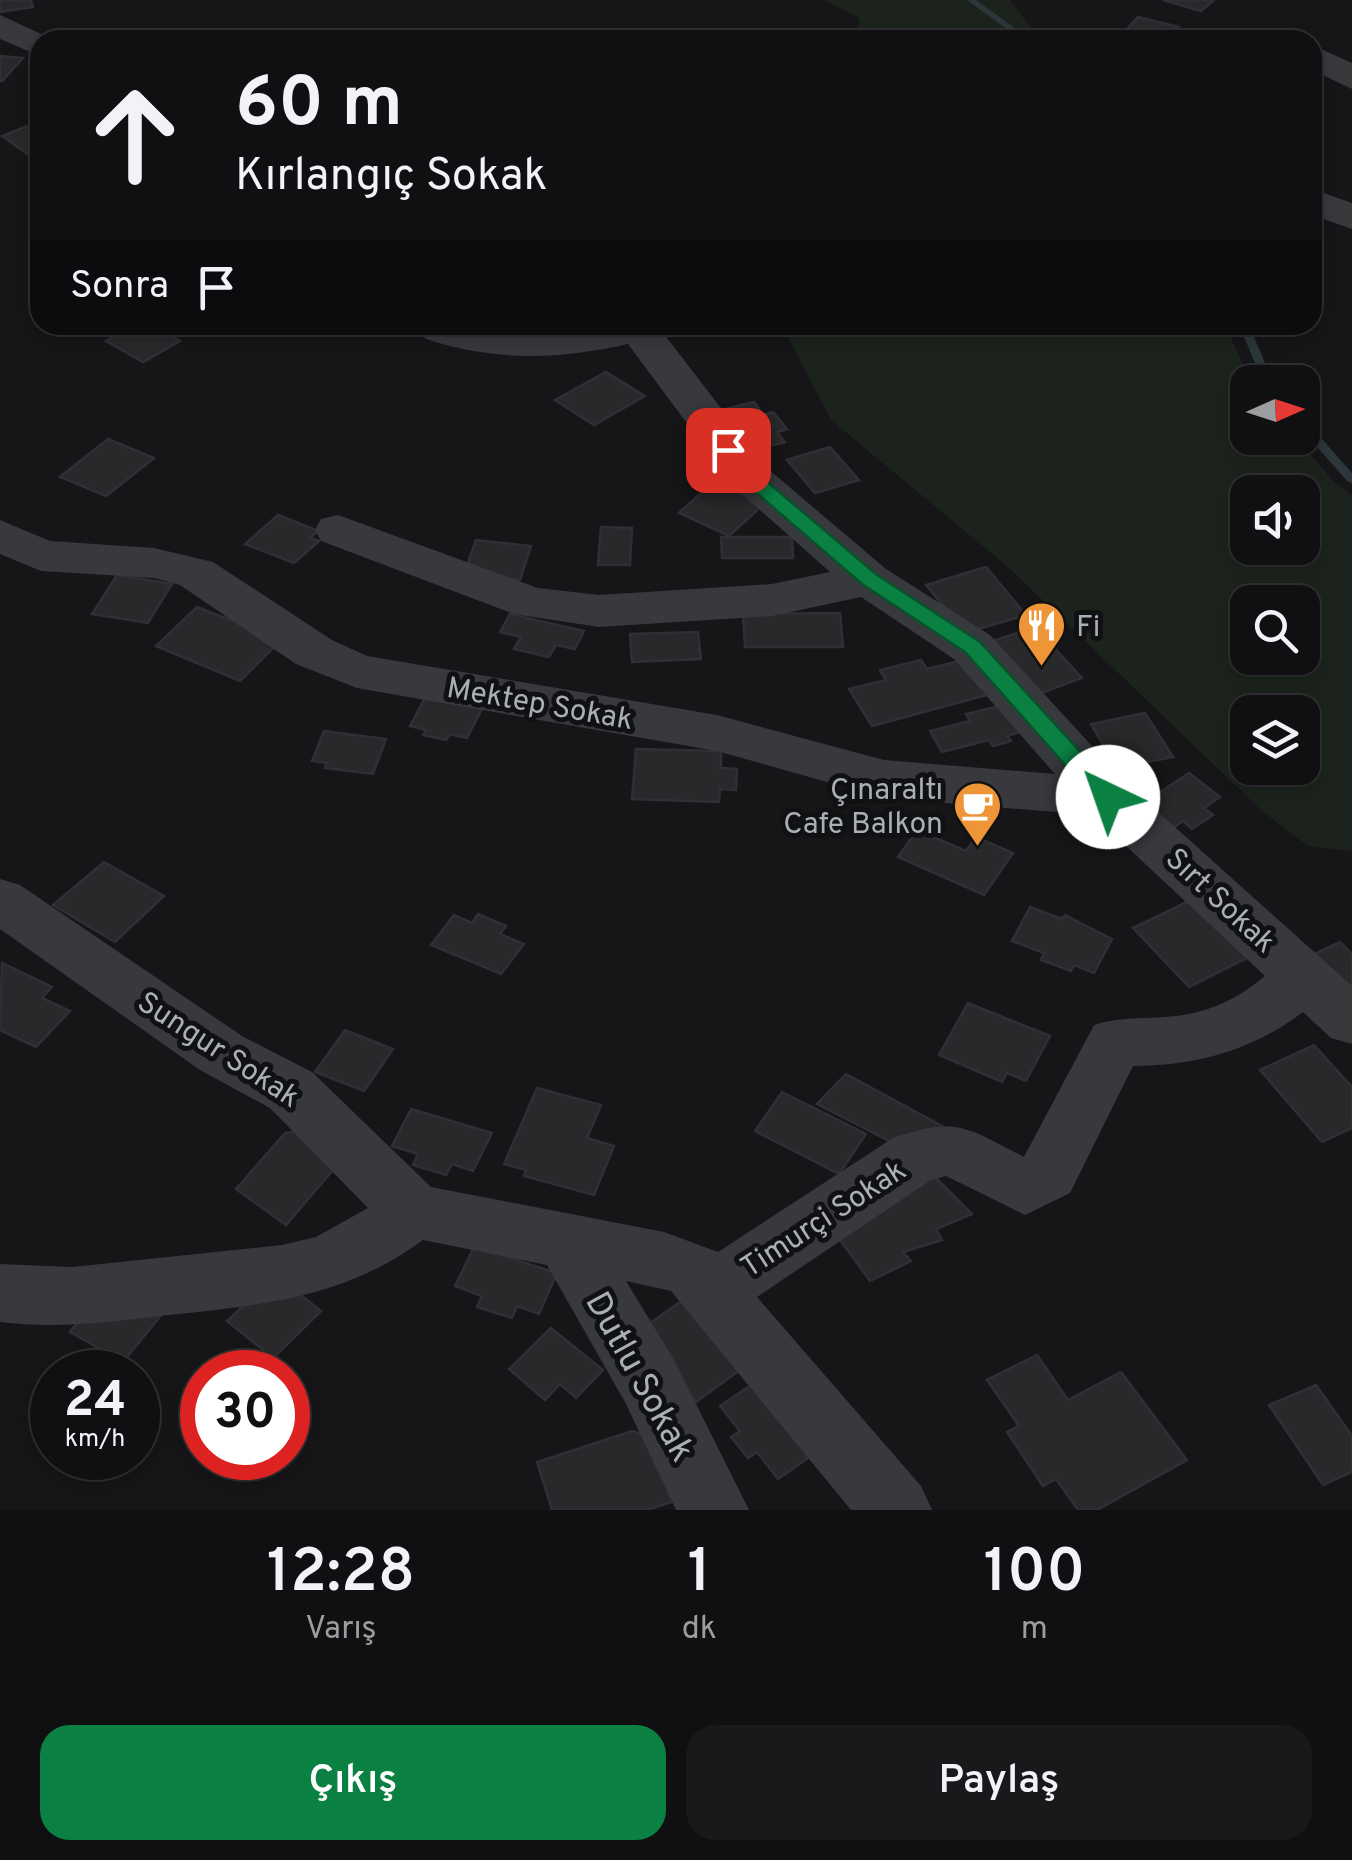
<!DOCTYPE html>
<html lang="tr">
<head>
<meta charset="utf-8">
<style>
  :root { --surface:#101012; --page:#19191b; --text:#f1f3f6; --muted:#9c9d9f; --line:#303032; --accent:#0b8043 }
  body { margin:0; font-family:Overpass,sans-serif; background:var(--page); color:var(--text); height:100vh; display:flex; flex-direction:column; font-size:38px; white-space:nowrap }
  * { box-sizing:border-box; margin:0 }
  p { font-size:32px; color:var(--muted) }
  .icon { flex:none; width:55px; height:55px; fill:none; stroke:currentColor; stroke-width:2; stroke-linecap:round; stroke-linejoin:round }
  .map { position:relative; height:1510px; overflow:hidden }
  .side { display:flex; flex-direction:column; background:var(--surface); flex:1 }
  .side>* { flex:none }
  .top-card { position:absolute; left:30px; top:30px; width:1292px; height:305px; border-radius:30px; box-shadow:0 5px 15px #0003,0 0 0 2px var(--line); background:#101012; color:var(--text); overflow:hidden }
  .needle { width:65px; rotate:87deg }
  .controls { position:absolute; left:1230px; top:365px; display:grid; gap:20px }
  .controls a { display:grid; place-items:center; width:90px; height:90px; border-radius:20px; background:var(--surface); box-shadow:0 5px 15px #0003,0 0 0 2px var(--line); font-size:50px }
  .speed { position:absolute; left:30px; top:1350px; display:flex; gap:20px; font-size:50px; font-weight:700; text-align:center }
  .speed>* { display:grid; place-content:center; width:130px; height:130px; border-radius:50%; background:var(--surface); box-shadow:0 5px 15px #0003,0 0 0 2px var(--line); line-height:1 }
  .speed small { font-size:25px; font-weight:400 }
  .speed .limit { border:15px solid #d22; background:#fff; color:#111 }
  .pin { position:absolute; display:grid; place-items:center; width:85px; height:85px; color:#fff; margin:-42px; border-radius:20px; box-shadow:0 5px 15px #0006 }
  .me { position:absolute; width:110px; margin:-55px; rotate:318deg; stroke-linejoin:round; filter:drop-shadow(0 0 8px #0008) }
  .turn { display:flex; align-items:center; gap:35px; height:210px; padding:0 40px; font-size:45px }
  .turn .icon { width:130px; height:130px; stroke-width:2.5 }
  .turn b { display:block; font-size:70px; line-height:85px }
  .then { display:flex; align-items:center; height:95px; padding:0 40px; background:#0003; gap:20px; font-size:38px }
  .eta { display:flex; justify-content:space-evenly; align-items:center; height:170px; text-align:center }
  .eta b { font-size:60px; font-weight:600; line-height:70px }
  .button { display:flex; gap:20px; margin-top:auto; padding:20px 40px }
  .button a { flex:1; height:115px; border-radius:30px; background:var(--accent); color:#fff; font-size:40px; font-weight:600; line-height:115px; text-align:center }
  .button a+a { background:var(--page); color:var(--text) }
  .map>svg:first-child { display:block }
  .green { fill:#1c231c; fill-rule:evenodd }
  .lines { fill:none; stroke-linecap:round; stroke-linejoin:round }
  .stream { fill:#2c373b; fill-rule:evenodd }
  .building { fill:#29292c; stroke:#303034; stroke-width:2.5 }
  .minor { fill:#37393d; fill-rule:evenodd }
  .route { fill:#0b8043; stroke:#07532c; stroke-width:2.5 }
  .labels { text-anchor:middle; stroke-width:10; stroke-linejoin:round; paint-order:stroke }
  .poi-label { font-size:30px; fill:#a8afb7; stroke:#111113; text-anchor:start }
  .street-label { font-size:30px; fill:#a8afb7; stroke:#111113 }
  .near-street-label { font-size:35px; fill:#a8afb7; stroke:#111113 }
</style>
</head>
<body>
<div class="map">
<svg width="1352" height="1510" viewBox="0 0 1352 1510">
  <rect width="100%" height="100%" fill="#161618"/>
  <g class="green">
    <polygon points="825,0 1010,0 1040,40 858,40 859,18"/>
    <path d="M782 325H1225L1251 382H1248V438H1297L1332 480 1352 495V851L1308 846 1261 810 1008 567 831 420ZM1248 492H1302V548H1248ZM1248 602H1302V658H1248ZM1248 712H1302V768H1248Z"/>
  </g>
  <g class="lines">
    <g class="stream">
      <polygon points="967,0 976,0 1031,40 1022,40"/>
      <polygon points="1239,325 1249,325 1273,382 1263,382"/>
      <polygon points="1302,420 1306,421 1352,473 1352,483 1348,482 1302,430"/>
    </g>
  </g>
  <g class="building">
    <polygon points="0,0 31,0 33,7 0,12"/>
    <polygon points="1163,0 1214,0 1201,11"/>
    <polygon points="1138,17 1179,27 1168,40 1126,30"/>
    <polygon points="0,56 23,58 2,81 0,81"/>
    <polygon points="40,121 40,150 29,155 2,136"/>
    <polygon points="134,325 151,325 180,341 143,362 106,341"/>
    <polygon points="606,372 645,396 594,425 555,400"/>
    <polygon points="754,402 763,415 773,412 787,429 777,432 785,442 739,454 709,413"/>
    <polygon points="108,439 154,458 106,496 60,477"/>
    <polygon points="830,447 859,480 815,493 787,460"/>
    <polygon points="713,482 764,504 729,536 679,513"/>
    <polygon points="278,515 318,531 310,538 319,541 294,563 245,544"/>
    <polygon points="601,527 632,528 630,565 598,565"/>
    <polygon points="721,537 792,537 793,558 722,558"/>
    <polygon points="476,540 531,546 520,580 464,574"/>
    <polygon points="986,567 1026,615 965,633 926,585"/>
    <polygon points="117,575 172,584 148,623 92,614"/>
    <polygon points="197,607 281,640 240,681 156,646"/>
    <polygon points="840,613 843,647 745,647 743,614"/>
    <polygon points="510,614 584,631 575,649 556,645 549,657 514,649 521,637 500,632"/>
    <polygon points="1035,627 1082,678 1030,697 984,644"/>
    <polygon points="698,632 701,659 632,662 630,634"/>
    <polygon points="921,660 927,669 963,660 987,695 872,726 849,689 886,680 880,670"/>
    <polygon points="427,694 484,705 467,738 450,734 446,740 423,735 426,730 410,726"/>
    <polygon points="1012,703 1030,729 1007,736 1011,741 993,746 989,740 942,752 930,731 970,721 966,714"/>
    <polygon points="1145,713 1173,757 1117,768 1091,724"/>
    <polygon points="324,731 386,739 373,774 325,768 327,763 312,761"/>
    <polygon points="636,749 721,751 721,768 737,769 736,790 720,789 719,802 632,799"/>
    <polygon points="1189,773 1220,797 1204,808 1213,815 1192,829 1183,821 1162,835 1131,811"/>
    <polygon points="917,830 966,851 976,837 1013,853 984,895 898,857"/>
    <polygon points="104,862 164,896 115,942 53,905"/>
    <polygon points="1193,899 1249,957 1189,987 1133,928"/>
    <polygon points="1030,907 1062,919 1065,915 1112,939 1094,973 1074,965 1071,971 1041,960 1044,953 1012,941"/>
    <polygon points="478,914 506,926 500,934 524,944 501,974 431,945 454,915 472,923"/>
    <polygon points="1340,942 1352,954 1352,1010 1297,962"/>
    <polygon points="2,963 52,987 42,998 70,1011 36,1047 0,1030"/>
    <polygon points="968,1003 1050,1036 1026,1081 1007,1073 1002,1082 939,1055"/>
    <polygon points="345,1030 393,1049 364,1091 315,1072"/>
    <polygon points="1314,1045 1352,1087 1352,1128 1322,1142 1260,1070"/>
    <polygon points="846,1074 942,1126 911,1152 817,1104"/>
    <polygon points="537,1088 601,1105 587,1138 614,1146 594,1195 524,1176 526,1170 504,1164"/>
    <polygon points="782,1092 866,1134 839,1174 755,1131"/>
    <polygon points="411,1109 492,1133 473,1171 452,1164 446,1175 413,1165 418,1154 392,1146"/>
    <polygon points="307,1130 339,1163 286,1225 236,1189 285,1133"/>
    <polygon points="923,1165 972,1214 936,1229 942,1240 903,1252 911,1261 870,1281 827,1222"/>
    <polygon points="474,1247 557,1273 539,1314 517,1306 512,1318 477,1307 482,1296 455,1286"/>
    <polygon points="276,1275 321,1311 273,1358 227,1321"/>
    <polygon points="683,1300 744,1367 696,1402 636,1333"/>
    <polygon points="91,1306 163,1313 123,1362 70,1332"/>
    <polygon points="551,1328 603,1370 576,1398 560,1384 545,1400 509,1369"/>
    <polygon points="1037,1355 1068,1400 1121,1372 1187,1460 1097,1510 1078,1510 1056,1479 1043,1486 1007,1432 1019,1426 987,1380"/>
    <polygon points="757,1381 815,1453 778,1479 757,1452 748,1458 731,1437 740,1431 720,1406"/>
    <polygon points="1316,1385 1352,1436 1352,1472 1323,1485 1269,1405"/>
    <polygon points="632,1431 670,1443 690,1496 647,1510 552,1510 537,1462"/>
  </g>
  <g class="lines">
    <g class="minor">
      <polygon points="0,15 54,40 40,40 40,56 0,39"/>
      <polygon points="1312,45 1352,63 1352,89 1312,70"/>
      <polygon points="1312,189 1352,203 1352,229 1312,215"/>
      <path d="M409 325H469L533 332 597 325H657L767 468 886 569 990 635 1126 783 1352 986V1044L1331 1038 1303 1012C1253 1050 1196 1066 1133 1066L1070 1193 1025 1215 946 1176 931 1180 757 1297 921 1486 932 1510H851L671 1291 626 1281 674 1360 749 1510H676L626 1404 547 1265 423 1240C345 1298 261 1305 169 1315 112 1322 57 1329 0 1322V1264L72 1267 282 1245 316 1237 368 1208 270 1108 200 1070 0 929V879L20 885 242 1036 312 1072 431 1187 664 1232 718 1252 893 1138C957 1116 966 1127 1024 1157L1094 1025C1118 1017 1140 1019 1164 1017 1204 1015 1235 1001 1265 976L1093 815 884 798 717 751 357 688 296 664 180 585 154 578 41 571 0 554V520L50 541 154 548 213 562 332 640 367 656 717 715 884 760 1055 774 954 659 861 597 772 616 599 627 514 614 321 541 315 530 321 519 338 515 538 588 599 595 772 584 830 572 735 488 628 344C567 358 511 361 450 346 434 342 418 338 409 325Z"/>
    </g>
  </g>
  <polygon class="route" points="728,444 735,445 758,474 877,575 980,642 1116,791 1119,797 1116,803 1099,803 965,652 862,584 744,482 718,450"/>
  <defs>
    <symbol id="restaurant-pin" viewBox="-11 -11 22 30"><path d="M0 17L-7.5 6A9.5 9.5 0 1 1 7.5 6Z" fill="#ee9537" stroke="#111113"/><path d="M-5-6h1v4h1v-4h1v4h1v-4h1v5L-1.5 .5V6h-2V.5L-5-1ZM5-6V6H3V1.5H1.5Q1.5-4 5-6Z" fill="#fff"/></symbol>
    <symbol id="cafe-pin" viewBox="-11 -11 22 30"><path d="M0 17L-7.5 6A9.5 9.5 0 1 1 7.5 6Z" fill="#ee9537" stroke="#111113"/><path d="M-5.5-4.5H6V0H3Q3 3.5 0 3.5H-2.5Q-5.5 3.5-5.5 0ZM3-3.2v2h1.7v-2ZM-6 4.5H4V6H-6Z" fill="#fff"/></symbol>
  </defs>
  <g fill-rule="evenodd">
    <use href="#restaurant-pin" x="1014" y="598" width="55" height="75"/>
    <use href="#cafe-pin" x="950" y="778" width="55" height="75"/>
  </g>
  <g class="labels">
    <g class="poi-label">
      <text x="1076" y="636">Fi</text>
      <text x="943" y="799" text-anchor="end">Çınaraltı<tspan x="943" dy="34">Cafe Balkon</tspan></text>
    </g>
    <g class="street-label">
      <text transform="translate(540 703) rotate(10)" y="10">Mektep Sokak</text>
      <text transform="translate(1221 900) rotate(43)" y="10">Sırt Sokak</text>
      <text transform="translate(219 1049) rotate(33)" y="10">Sungur Sokak</text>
      <text transform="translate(823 1218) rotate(-33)" y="10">Timurçi Sokak</text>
    </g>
    <g class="near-street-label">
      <text transform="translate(641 1376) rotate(61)" y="12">Dutlu Sokak</text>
    </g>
  </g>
</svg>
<div class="controls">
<a><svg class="needle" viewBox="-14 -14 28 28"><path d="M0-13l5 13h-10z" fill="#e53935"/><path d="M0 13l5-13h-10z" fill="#9c9d9f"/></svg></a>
<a><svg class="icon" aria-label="sound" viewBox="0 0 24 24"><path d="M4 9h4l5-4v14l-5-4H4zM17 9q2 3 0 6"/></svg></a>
<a><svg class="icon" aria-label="search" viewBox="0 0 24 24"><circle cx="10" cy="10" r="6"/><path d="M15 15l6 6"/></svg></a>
<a><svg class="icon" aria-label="layers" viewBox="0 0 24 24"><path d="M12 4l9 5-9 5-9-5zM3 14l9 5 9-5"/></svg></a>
</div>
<div class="speed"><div>24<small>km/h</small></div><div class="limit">30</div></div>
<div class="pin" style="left:728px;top:450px;background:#d93025"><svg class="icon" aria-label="arrive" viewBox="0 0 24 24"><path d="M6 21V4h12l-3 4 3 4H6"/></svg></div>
<svg class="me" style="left:1108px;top:797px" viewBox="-20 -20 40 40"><circle r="19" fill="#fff"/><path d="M0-13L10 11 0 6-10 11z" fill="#0b8043"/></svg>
<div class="top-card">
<div class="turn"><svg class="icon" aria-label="ahead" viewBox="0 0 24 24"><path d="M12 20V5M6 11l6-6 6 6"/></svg><div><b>60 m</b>Kırlangıç Sokak</div></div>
<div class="then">Sonra<svg class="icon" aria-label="arrive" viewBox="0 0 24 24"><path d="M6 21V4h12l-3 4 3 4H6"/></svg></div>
</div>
</div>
<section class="side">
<div class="eta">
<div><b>12:28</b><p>Varış</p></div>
<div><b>1</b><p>dk</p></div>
<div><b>100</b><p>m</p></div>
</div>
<div class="button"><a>Çıkış</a><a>Paylaş</a></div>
</section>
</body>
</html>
